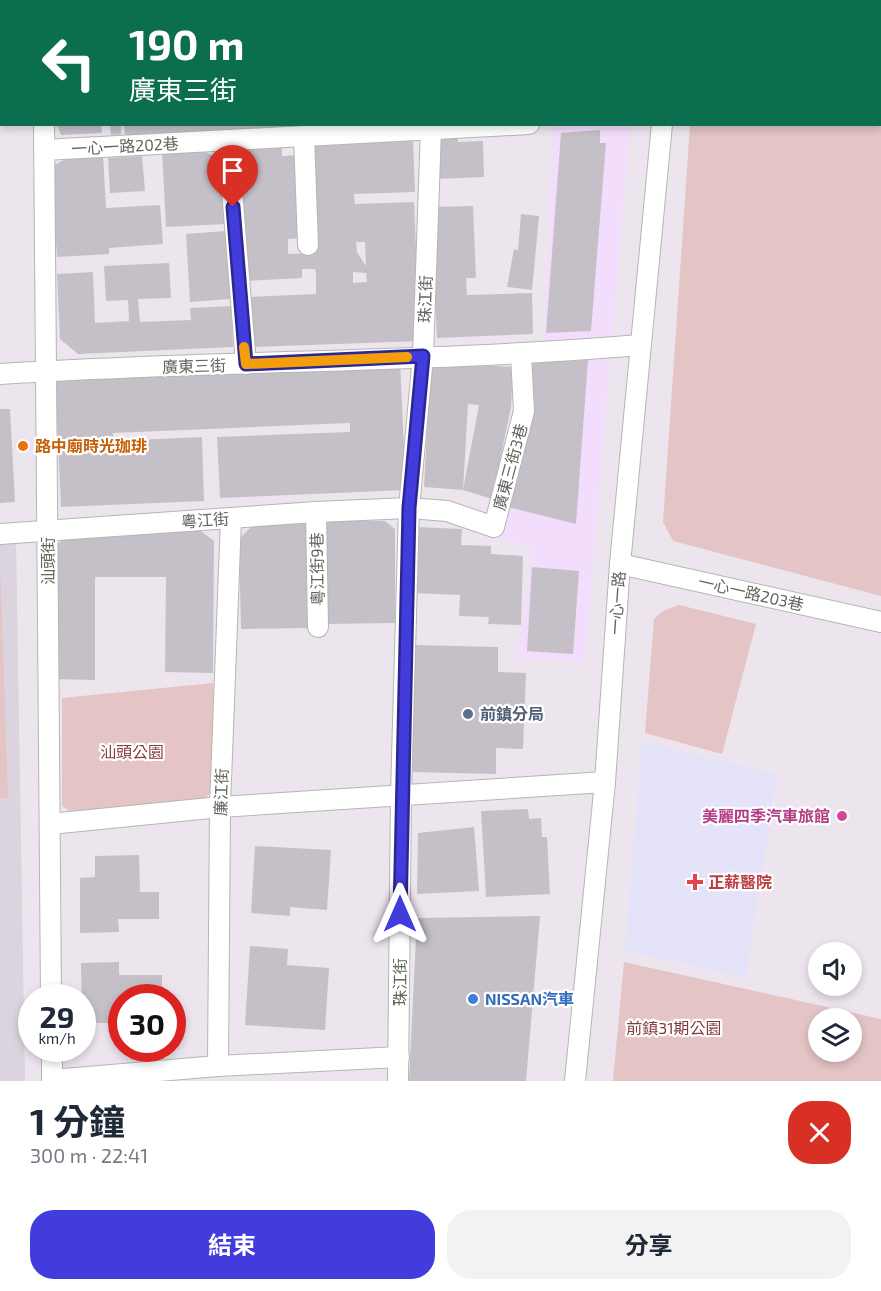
<!DOCTYPE html>
<html lang="zh-TW">
<head>
<meta charset="utf-8">
<style>
  :root { --surface:#fff; --page:#f2f2f3; --text:#1f2937; --muted:#747a83; --accent:#423cdd }
  body { margin:0; font-family:"Exo 2","Noto Sans TC",sans-serif; background:var(--page); color:var(--text); height:100vh; display:flex; flex-direction:column; font-size:22px; white-space:nowrap }
  * { box-sizing:border-box; margin:0 }
  p { font-size:20px; color:var(--muted) }
  .icon { flex:none; width:33px; height:33px; fill:none; stroke:currentColor; stroke-width:2; stroke-linecap:round; stroke-linejoin:round }
  .map { position:relative; height:1081px; overflow:hidden }
  .drawer { display:flex; flex-direction:column; background:var(--surface); flex:1 }
  .drawer>* { flex:none }
  .guide { position:absolute; left:0px; top:0px; width:882px; height:126px; box-shadow:0 3px 9px #0003; background:#0b6e4f; color:#fff; overflow:hidden }
  .tools { position:absolute; left:808px; top:942px; display:grid; gap:12px }
  .tools a { display:grid; place-items:center; width:54px; height:54px; border-radius:50%; background:var(--surface); box-shadow:0 3px 9px #0003; font-size:30px }
  .speed { position:absolute; left:18px; top:984px; display:flex; gap:12px; font-size:30px; font-weight:700; text-align:center }
  .speed>* { display:grid; place-content:center; width:78px; height:78px; border-radius:50%; background:var(--surface); box-shadow:0 3px 9px #0003; line-height:1 }
  .speed small { font-size:15px; font-weight:400 }
  .speed .limit { border:9px solid #d22; background:#fff; color:#111 }
  .pin { position:absolute; display:grid; place-items:center; width:51px; height:51px; color:#fff; margin:-62px -26px; border-radius:50% 50% 50% 0; rotate:-45deg; box-shadow:0 0 6px #0007 }
  .pin .icon { rotate:45deg }
  .me { position:absolute; width:66px; margin:-33px; rotate:0deg; stroke-linejoin:round; filter:drop-shadow(0 0 4px #0008) }
  .turn { display:flex; align-items:center; gap:21px; height:126px; padding:0 30px; font-size:27px }
  .turn .icon { width:78px; height:78px; stroke-width:2.5 }
  .turn b { display:block; font-size:42px; line-height:51px }
  .round { display:grid; place-items:center; flex:none; width:63px; height:63px; border-radius:24px; background:var(--page) }
  .summary { display:flex; align-items:center; justify-content:space-between; height:102px; padding:0 30px }
  h1 { font-size:36px; font-weight:700; line-height:45px }
  .cta { display:flex; gap:12px; margin-top:auto; padding:12px 30px }
  .cta a { flex:1; height:69px; border-radius:24px; background:var(--accent); color:#fff; font-size:24px; font-weight:700; line-height:69px; text-align:center }
  .cta a+a { background:var(--page); color:var(--text) }
  .map>svg:first-child { display:block }
  .commercial { fill:#f3ddfc }
  .education { fill:#dbd4de }
  .medical { fill:#e4e3fa }
  .green { fill:#e4c4c5; fill-rule:evenodd }
  .building { fill:#c5c0c7; fill-rule:evenodd }
  .lines { fill:none; stroke-linecap:round; stroke-linejoin:round }
  .minor-casing { stroke:#b3b7b1; stroke-width:22 }
  .minor { stroke:#fff; stroke-width:20 }
  .route-casing { stroke:#2b2790; stroke-width:15 }
  .route { stroke:#423cdd; stroke-width:10 }
  .slow { stroke:#f59e0b; stroke-width:10 }
  .food-dot { fill:#e8710a; stroke:#fff; stroke-width:2 }
  .service-dot { fill:#5c6f8a; stroke:#fff; stroke-width:2 }
  .hotel-dot { fill:#d1479c; stroke:#fff; stroke-width:2 }
  .health-dot { fill:#e0444e; stroke:#fff; stroke-width:2 }
  .shop-dot { fill:#3f7fe0; stroke:#fff; stroke-width:2 }
  .labels { text-anchor:middle; stroke-width:4.5; stroke-linejoin:round; paint-order:stroke }
  .street-label { font-size:16px; fill:#61655d; stroke:#fff }
  .food-label { font-size:16px; font-weight:bold; fill:#c56008; stroke:#fff; text-anchor:start }
  .service-label { font-size:16px; font-weight:bold; fill:#4e5e75; stroke:#fff; text-anchor:start }
  .park-label { font-size:16px; fill:#853c3c; stroke:#fff }
  .hotel-label { font-size:16px; font-weight:bold; fill:#b23c85; stroke:#fff; text-anchor:end }
  .health-label { font-size:16px; font-weight:bold; fill:#be3a42; stroke:#fff; text-anchor:start }
  .shop-label { font-size:16px; font-weight:bold; fill:#366cbe; stroke:#fff; text-anchor:start }
</style>
</head>
<body>
<div class="map">
<svg width="881" height="1081" viewBox="0 0 881 1081">
  <rect width="100%" height="100%" fill="#ece5ee"/>
  <polygon class="commercial" points="554,125 630,125 585,661 517,660 533,550 500,538 506,523 544,339"/>
  <polygon class="education" points="16,538 25,1081 0,1081 0,539"/>
  <polygon class="medical" points="642,742 777,774 746,977 625,951"/>
  <g class="green">
    <polygon points="702,0 881,0 881,596 673,541 663,522 690,125 880,124 880,2"/>
    <polygon points="0,562 8,798 0,798"/>
    <polygon points="679,605 756,624 722,754 645,733 654,619 663,611"/>
    <polygon points="213,683 214,790 197,805 79,817 62,806 62,698"/>
    <path d="M624 962 881 1019V1081H613ZM852 1018V1052H819V1018Z"/>
  </g>
  <g class="building">
    <polygon points="57,124 101,124 102,133 61,135"/>
    <polygon points="110,124 121,124 121,134 111,135"/>
    <polygon points="124,124 300,124 300,126 125,135"/>
    <polygon points="600,130 600,143 606,143 591,331 546,333 561,133"/>
    <polygon points="458,138 458,142 483,141 484,177 436,179 434,140"/>
    <path d="M413 140 415 192 354 194 355 204 414 202 420 341 251 347 249 297 316 294V274L315 269H302V278L246 281 241 156 252 145 282 143V156L300 155 304 238 288 239V254L314 253 310 143ZM356 242H365L366 266 357 252ZM353 272 366 273 367 282 353 283Z"/>
    <polygon points="200,149 221,160 225,224 166,227 162,151"/>
    <polygon points="103,155 106,208 160,205 163,244 109,248 109,254 57,257 51,167 69,157"/>
    <polygon points="142,156 145,191 110,193 108,158"/>
    <polygon points="473,206 476,278 466,278 467,295 532,293 533,334 437,338 431,207"/>
    <polygon points="521,214 539,216 532,290 507,287 514,249 518,250"/>
    <polygon points="226,231 230,299 190,302 186,234"/>
    <polygon points="169,263 171,298 138,299 140,322 191,320 190,308 231,306 233,347 78,354 60,339 57,274 93,272 95,323 129,321 128,300 106,301 104,266"/>
    <polygon points="588,360 576,524 508,507 528,362"/>
    <polygon points="431,362 513,367 511,407 492,499 463,490 479,405 468,404 463,490 424,487"/>
    <polygon points="400,363 406,490 220,498 217,437 350,432 350,423 113,433 113,441 202,437 204,501 61,507 55,377"/>
    <polygon points="0,409 10,409 15,502 0,503"/>
    <polygon points="322,521 385,521 395,529 395,623 324,624"/>
    <polygon points="309,523 311,628 241,629 239,539 253,525"/>
    <polygon points="416,527 462,529 461,545 491,546 491,554 523,556 521,625 488,624 489,617 459,616 460,595 414,593"/>
    <polygon points="197,528 214,541 213,673 165,672 166,577 95,577 95,680 52,679 53,551 67,532"/>
    <polygon points="532,567 579,571 573,654 527,651"/>
    <polygon points="414,645 498,647 498,672 526,673 523,749 496,748 496,774 411,772"/>
    <polygon points="528,809 529,819 541,818 542,837 547,837 550,894 486,897 481,811"/>
    <polygon points="474,827 479,891 417,894 418,833"/>
    <polygon points="255,846 331,850 327,910 290,907 290,916 251,913"/>
    <polygon points="139,855 140,892 159,892 159,919 118,919 119,932 80,933 80,878 95,877 95,856"/>
    <polygon points="540,916 526,1081 409,1081 417,918"/>
    <polygon points="250,946 288,949 287,965 329,968 325,1030 245,1025"/>
    <polygon points="119,962 119,975 162,975 162,998 122,998 122,1041 112,1041 112,1023 82,1023 81,963"/>
  </g>
  <g class="lines">
    <defs>
      <g id="minor">
        <polyline points="43,0 43,2"/>
        <polyline points="673,2 673,0"/>
        <polyline points="44,124 51,998"/>
        <polyline points="304,136 308,245"/>
        <polyline points="228,140 246,364"/>
        <polyline points="44,150 529,124"/>
        <path d="M0 374C213 360 427 363 640 345"/>
        <polyline points="316,512 318,627"/>
        <polyline points="0,534 316,512 409,508 447,511 494,527 524,411 521,355"/>
        <polyline points="620,564 881,622"/>
        <polyline points="50,824 220,807 605,782"/>
        <polyline points="52,1048 52,1081"/>
        <polyline points="218,1066 220,807 231,518"/>
        <polyline points="52,1080 218,1066 399,1057"/>
        <polyline points="398,1081 401,795 409,508 423,356 431,129"/>
        <polyline points="575,1081 605,782 620,564 662,124"/>
      </g>
    </defs>
    <use href="#minor" class="minor-casing"/>
    <use href="#minor" class="minor"/>
  </g>
  <g class="lines">
    <defs>
      <polyline id="route" points="233,207 246,364 423,356 409,508 400,914"/>
    </defs>
    <use href="#route" class="route-casing"/>
    <use href="#route" class="route"/>
    <polyline class="slow" points="244,347 246,364 407,357"/>
  </g>
  <circle class="food-dot" cx="23" cy="446" r="6"/>
  <circle class="service-dot" cx="468" cy="714" r="6"/>
  <circle class="hotel-dot" cx="842" cy="816" r="6"/>
  <path class="health-dot" d="M692 873h6v6h6v6h-6v6h-6v-6h-6v-6h6z"/>
  <circle class="shop-dot" cx="473" cy="999" r="6"/>
  <g class="labels">
    <g class="street-label">
      <text transform="translate(125 146) rotate(-3)" y="6">一心一路202巷</text>
      <text transform="translate(425 299) rotate(-88)" y="6">珠江街</text>
      <text transform="translate(194 366) rotate(-2)" y="6">廣東三街</text>
      <text transform="translate(510 467) rotate(-75)" y="6">廣東三街3巷</text>
      <text transform="translate(205 520) rotate(-4)" y="6">粵江街</text>
      <text transform="translate(48 561) rotate(-90)" y="6">汕頭街</text>
      <text transform="translate(317 569) rotate(-91)" y="6">粵江街9巷</text>
      <text transform="translate(751 593) rotate(13)" y="6">一心一路203巷</text>
      <text transform="translate(617 603) rotate(-86)" y="6">一心一路</text>
      <text transform="translate(221 792) rotate(-88)" y="6">廉江街</text>
      <text transform="translate(400 982) rotate(-90)" y="6">珠江街</text>
    </g>
    <g class="food-label">
      <text x="35" y="452">路中廟時光珈琲</text>
    </g>
    <g class="service-label">
      <text x="480" y="720">前鎮分局</text>
    </g>
    <g class="park-label">
      <text x="132" y="758">汕頭公園</text>
      <text x="674" y="1034">前鎮31期公園</text>
    </g>
    <g class="hotel-label">
      <text x="830" y="822">美麗四季汽車旅館</text>
    </g>
    <g class="health-label">
      <text x="708" y="888">正薪醫院</text>
    </g>
    <g class="shop-label">
      <text x="485" y="1005">NISSAN汽車</text>
    </g>
  </g>
</svg>
<div class="tools">
<a><svg class="icon" aria-label="sound" viewBox="0 0 24 24"><path d="M4 9h4l5-4v14l-5-4H4zM17 9q2 3 0 6"/></svg></a>
<a><svg class="icon" aria-label="layers" viewBox="0 0 24 24"><path d="M12 4l9 5-9 5-9-5zM3 14l9 5 9-5"/></svg></a>
</div>
<div class="speed"><div>29<small>km/h</small></div><div class="limit">30</div></div>
<div class="pin" style="left:233px;top:207px;background:#d93025"><svg class="icon" aria-label="arrive" viewBox="0 0 24 24"><path d="M6 21V4h12l-3 4 3 4H6"/></svg></div>
<svg class="me" style="left:400px;top:914px" viewBox="-20 -20 40 40"><path d="M0-17L14 15 0 8-14 15z" fill="#423cdd" stroke="#fff" stroke-width="4"/></svg>
<div class="guide">
<div class="turn"><svg class="icon" aria-label="left" viewBox="0 0 24 24"><path d="M17 20v-9H6M10 6l-5 5 5 5"/></svg><div><b>190 m</b>廣東三街</div></div>
</div>
</div>
<section class="drawer">
<div class="summary"><div><h1>1 分鐘</h1><p>300 m · 22:41</p></div><a class="round" style="background:#d93025;color:#fff"><svg class="icon" aria-label="close" viewBox="0 0 24 24"><path d="M6 6l12 12M18 6L6 18"/></svg></a></div>
<div class="cta"><a>結束</a><a>分享</a></div>
</section>
</body>
</html>
